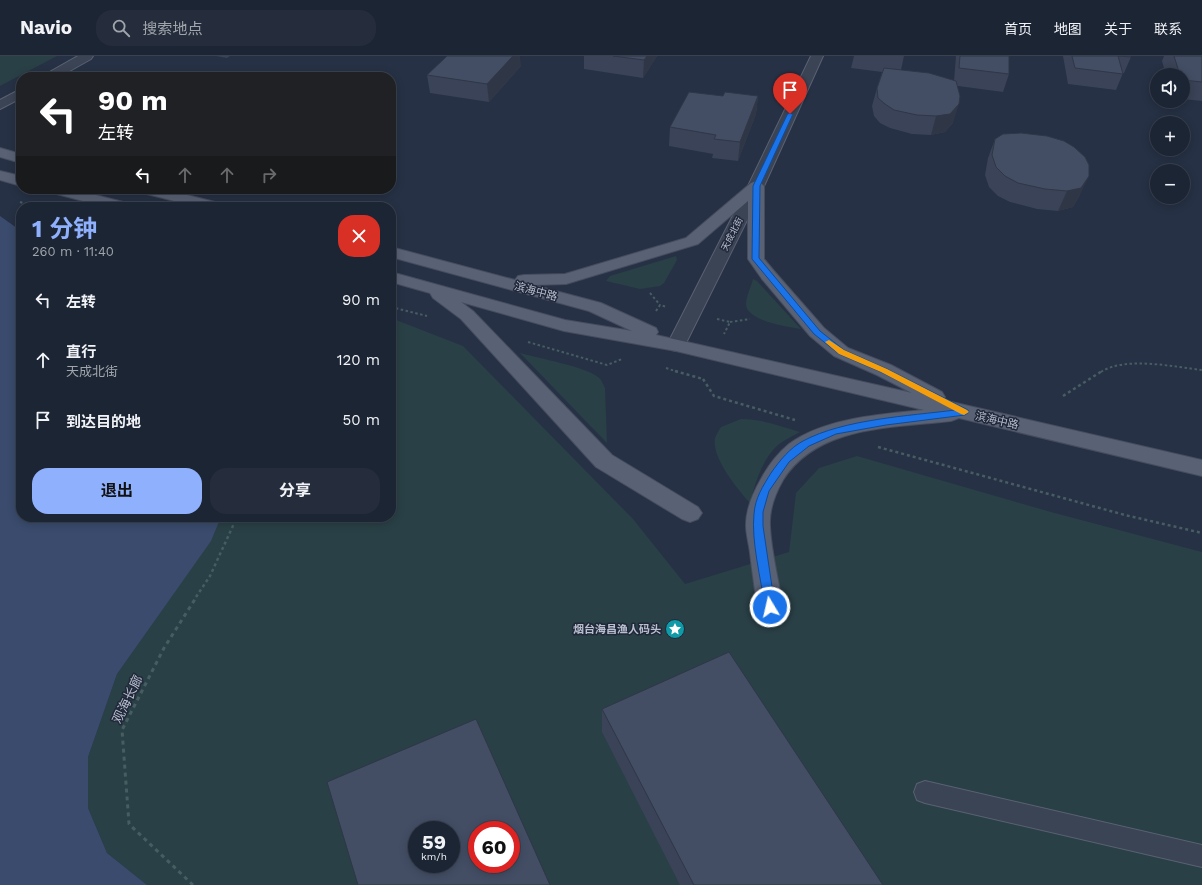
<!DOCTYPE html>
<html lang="zh">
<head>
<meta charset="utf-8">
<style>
  :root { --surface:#1c2534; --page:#252d3c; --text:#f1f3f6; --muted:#a0a5ac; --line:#3a424f; --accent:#8fb0fd }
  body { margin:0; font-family:"Work Sans","Noto Sans SC",sans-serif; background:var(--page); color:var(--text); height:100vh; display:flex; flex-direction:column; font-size:15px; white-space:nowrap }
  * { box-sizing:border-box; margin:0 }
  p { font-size:13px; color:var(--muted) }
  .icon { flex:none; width:22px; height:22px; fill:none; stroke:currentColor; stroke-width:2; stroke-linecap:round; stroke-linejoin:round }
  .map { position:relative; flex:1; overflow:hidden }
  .side { position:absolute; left:16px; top:146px; width:380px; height:320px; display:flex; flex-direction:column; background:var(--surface); border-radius:16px; box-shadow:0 2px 10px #0003,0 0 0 1px var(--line) }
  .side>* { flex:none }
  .top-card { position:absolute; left:16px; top:16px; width:380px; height:122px; border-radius:16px; box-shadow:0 2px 10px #0003,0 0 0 1px var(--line); background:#202124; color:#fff; overflow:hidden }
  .buttons { position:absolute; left:1150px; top:12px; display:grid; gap:8px }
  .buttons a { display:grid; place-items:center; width:40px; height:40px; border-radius:50%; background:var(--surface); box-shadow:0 2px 10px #0003,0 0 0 1px var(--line); font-size:20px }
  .speed { position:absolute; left:408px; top:765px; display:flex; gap:8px; font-size:20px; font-weight:700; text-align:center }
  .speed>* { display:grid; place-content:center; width:52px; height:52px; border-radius:50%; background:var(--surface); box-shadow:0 2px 10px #0003,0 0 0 1px var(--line); line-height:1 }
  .speed small { font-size:10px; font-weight:400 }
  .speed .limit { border:6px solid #d22; background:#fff; color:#111 }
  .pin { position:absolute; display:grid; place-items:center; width:34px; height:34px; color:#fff; margin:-41px -17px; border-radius:50% 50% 50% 0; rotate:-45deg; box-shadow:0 0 4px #0007 }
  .pin .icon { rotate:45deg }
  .me { position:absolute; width:44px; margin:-22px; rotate:351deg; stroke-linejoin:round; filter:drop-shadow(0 0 3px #0008) }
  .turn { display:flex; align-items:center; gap:14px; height:84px; padding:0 16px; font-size:18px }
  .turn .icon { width:52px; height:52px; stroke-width:2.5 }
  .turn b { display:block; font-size:28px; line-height:34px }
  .lanes { display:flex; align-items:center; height:38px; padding:0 16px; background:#0003; justify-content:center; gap:20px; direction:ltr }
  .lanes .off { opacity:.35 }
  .round { display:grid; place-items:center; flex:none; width:42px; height:42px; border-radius:16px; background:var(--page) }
  .head { display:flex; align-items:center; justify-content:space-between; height:68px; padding:0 16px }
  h1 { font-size:24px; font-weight:700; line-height:30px; color:var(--accent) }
  .action { display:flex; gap:8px; margin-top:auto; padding:8px 16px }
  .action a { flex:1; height:46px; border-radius:16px; background:var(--accent); color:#111; font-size:16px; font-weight:700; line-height:46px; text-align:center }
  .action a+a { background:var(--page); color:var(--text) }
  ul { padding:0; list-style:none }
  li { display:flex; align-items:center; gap:12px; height:60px; padding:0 16px }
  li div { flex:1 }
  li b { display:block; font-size:15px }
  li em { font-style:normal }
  header { display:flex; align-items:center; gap:24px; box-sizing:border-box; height:56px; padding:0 20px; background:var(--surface); border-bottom:1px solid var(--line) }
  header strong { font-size:19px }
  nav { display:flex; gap:22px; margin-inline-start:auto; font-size:14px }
  .search { width:280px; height:36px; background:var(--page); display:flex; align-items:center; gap:10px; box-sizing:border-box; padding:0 14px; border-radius:16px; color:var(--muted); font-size:15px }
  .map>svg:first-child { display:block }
  .green { fill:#294046; fill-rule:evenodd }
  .water { fill:#3a4b6d }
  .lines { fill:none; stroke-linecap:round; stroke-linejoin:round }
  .lane-casing { stroke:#5a6172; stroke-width:2 }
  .street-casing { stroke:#5a6172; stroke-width:2 }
  .primary-casing { stroke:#454c5e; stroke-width:2 }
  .path-far2 { stroke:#475d62; stroke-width:2; stroke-dasharray:2.5 2.5; stroke-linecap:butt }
  .path-far1 { stroke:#475d62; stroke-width:2.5; stroke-dasharray:3 3; stroke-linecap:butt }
  .path { stroke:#475d62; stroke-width:3; stroke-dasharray:4 4; stroke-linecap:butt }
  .lane { fill:#3b4455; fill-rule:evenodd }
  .street { fill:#3b4455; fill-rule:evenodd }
  .primary { fill:#596275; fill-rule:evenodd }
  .wall { fill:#3a4357 }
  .shaded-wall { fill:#2f3747 }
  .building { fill:#434e65; stroke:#2f3747; fill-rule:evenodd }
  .route { fill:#1a73e8; stroke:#114b97 }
  .slow { fill:#f59e0b }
  .labels { text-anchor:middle; stroke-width:3; stroke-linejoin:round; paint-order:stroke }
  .far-street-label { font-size:9px; fill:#b9bfce; stroke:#20283a }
  .street-label { font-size:11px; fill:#b9bfce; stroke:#20283a }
  .poi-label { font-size:11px; font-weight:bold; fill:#b9bfce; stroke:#20283a; text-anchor:end }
  .near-street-label { font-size:13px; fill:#b9bfce; stroke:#20283a }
</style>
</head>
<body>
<header>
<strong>Navio</strong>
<div class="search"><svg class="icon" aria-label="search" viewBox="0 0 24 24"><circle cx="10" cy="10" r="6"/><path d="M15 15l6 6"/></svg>搜索地点</div>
<nav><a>首页</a><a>地图</a><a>关于</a><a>联系</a></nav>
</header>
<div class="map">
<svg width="1202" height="829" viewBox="0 0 1202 829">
  <rect width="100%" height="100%" fill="#263145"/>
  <g class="green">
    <polygon points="0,0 57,0 0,30"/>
    <polygon points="676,200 677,204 664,227 660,230 640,233 606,225 610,220"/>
    <path d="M753 223 757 225 801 273C788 271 746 265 746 248 746 240 751 231 753 223Z"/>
    <path d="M391 262 463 290 633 463 685 528 789 496 796 437 819 412 857 400 1051 456 1202 496V829H147L107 797 88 752V701L117 618 210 485 221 461H391ZM417 774H451V808H417ZM477 774H511V808H477Z"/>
    <path d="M520 297C538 302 586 311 598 321 602 324 603 328 605 332L607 387Z"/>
    <path d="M741 363C762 363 780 370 800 376 793 380 784 384 778 389 762 403 755 428 750 447 738 434 711 401 715 382 716 379 719 374 721 371Z"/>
  </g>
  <polygon class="water" points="0,160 21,175 21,461 221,461 211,485 117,618 88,701 88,752 107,797 147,829 0,829"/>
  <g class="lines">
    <defs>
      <polygon id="lane" points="925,725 1202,789 1202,811 925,747 917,744 914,736 917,728"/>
      <g id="street">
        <polygon points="78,0 93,0 91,3 59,21 44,21 46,18"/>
        <polygon points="811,0 823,0 764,130 685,289 683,293 676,295 669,293 667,289 748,130"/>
        <polygon points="21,33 21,42 0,53 0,44"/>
      </g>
      <g id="primary">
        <polygon points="0,92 21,98 21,107 0,101"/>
        <polygon points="0,115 21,120 21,130 0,124"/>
        <path d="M756 125 761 127 764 130V203L774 215 824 272 848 292 891 309 942 336 945 341 943 344 1202 404V420L959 362 951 365C893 372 818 369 783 424 775 438 769 454 770 470 771 495 779 526 783 551L779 559 770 562 761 559 757 551C755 533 752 515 750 497 749 488 746 478 746 469 746 453 753 437 761 423 768 410 777 398 789 388 824 362 882 358 924 354L676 295 564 275 461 246 473 255 612 399 698 451 702 457 698 463 690 466 682 463 596 411 461 263 433 242 430 237 391 226V216L565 264 632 275 589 255 391 201V191L515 224 518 220 524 219 565 218 686 182 751 127ZM748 145V203L762 223 810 280 834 300 877 319 912 337 656 279 658 276 656 272 601 247 533 229 566 228 698 188Z"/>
        <polygon points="46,133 72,133 131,148 133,151 106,151 49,136"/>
        <polygon points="136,133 163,133 223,148 225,151 198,151 139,136"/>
      </g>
    </defs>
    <use href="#lane" class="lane-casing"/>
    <use href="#street" class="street-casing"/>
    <use href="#primary" class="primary-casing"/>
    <g class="path-far2">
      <polyline points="20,146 38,151"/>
      <polyline points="650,237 660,249"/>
      <polyline points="391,251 427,260"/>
      <polyline points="656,255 660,249 667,251"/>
      <polyline points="717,263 730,266 724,278"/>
      <polyline points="730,266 750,263"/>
      <polyline points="528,286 607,309 622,303"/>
      <polyline points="666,312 678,316"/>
      <path d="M1101 316C1125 300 1175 311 1202 314"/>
    </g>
    <g class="path-far1">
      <polyline points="675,315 703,323"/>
      <polyline points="703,323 714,340 795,364"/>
      <polyline points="1063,340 1102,315"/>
      <polyline points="878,391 1125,459 1202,477"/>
      <polyline points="196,541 210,520 237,461"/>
    </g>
    <polyline class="path" points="193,829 129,768 122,674 164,592 197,540"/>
    <use href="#lane" class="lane"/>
    <use href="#street" class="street"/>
    <use href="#primary" class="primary"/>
  </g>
  <g class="wall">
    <polygon points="216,0 230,0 227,2"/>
    <polygon points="584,0 657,0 643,22 584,13"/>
    <polygon points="854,0 904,0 901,14 954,25 956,0 1009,0 1009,18 1003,36 958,30 953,67 945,76 931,79 912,78 890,72 880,67 874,60 872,50 877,32 882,16 851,12"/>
    <polygon points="1063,0 1130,0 1131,1 1124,17 1123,17 1116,34 1068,28"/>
    <polygon points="1164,0 1202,0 1202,45 1183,43 1183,19 1166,19 1162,5"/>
    <polygon points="521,10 489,46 430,37 427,19"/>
    <polygon points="723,40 758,40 756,58 738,105 712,102 713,98 669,90 670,71"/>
    <polygon points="995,83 1080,139 1073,151 1058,155 1037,153 1010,146 998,140 989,131 985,119 988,102"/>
    <polygon points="602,653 883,829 680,829 602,676"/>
  </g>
  <g class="shaded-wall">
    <polygon points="513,0 520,0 521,10 489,46 487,28"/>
    <polygon points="647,0 657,0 643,22 644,4"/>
    <polygon points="758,40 756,58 738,105 740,86"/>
    <polygon points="959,48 953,67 945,76 931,79 936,60"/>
    <polygon points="1089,120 1080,139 1073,151 1058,155 1067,135"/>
  </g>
  <g class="building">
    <polygon points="447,0 513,0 487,28 427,19"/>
    <polygon points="613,0 647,0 644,4"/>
    <polygon points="960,0 1009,0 1009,18 959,12"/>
    <polygon points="1072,0 1118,0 1123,18 1075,12"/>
    <polygon points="1118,0 1130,0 1131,1"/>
    <polygon points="1174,0 1202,0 1202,26 1183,24 1183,19 1180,19"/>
    <polygon points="884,12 929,17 956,25 960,40 959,48 950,58 936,60 917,59 894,54 885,48 878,42 877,32"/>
    <polygon points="689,36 723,40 725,36 758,40 740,86 714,83 716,79 670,71"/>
    <polygon points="1021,77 1047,80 1064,85 1074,91 1085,101 1089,109 1089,120 1081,132 1067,135 1045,133 1018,127 1005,120 996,111 992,99 995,83 1003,78"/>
    <polygon points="729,596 883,829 694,829 602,653"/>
    <path d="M476 663 550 829H358L327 726ZM417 774H451V808H417ZM477 774H511V808H477Z"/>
  </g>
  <path class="route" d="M788 57 793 58 760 130 759 202 820 275 844 294 887 313 968 354 969 356 965 359 886 369 836 378 809 390 789 406 769 435 763 456V470L775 551 774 555 770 556 766 555 765 551C761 524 751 484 754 458 755 442 763 430 771 417 780 404 790 392 803 385 844 363 909 360 955 354L881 316 839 298 814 278 752 203 753 130Z"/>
  <polygon class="slow" points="829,284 844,294 887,313 967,354 969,356 964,359 961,358 881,316 839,298 825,286"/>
  <defs>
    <symbol id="sight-disc" viewBox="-11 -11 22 22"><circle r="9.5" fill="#0f9aa8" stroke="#20283a"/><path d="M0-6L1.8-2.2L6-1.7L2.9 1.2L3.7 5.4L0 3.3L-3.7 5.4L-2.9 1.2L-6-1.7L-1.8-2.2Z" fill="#fff"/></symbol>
  </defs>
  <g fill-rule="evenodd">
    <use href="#sight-disc" x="664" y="562" width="22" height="22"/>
  </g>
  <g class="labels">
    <g class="far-street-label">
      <text transform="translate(732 178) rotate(-63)" y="3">天成北街</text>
    </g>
    <g class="street-label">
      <text transform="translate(536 235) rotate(15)" y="4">滨海中路</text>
      <text transform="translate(997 364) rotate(13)" y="4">滨海中路</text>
    </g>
    <g class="poi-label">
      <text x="661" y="577">烟台海昌渔人码头</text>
    </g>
    <g class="near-street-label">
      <text transform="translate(127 643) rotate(-64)" y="5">观海长廊</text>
    </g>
  </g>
</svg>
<div class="buttons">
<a><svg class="icon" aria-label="sound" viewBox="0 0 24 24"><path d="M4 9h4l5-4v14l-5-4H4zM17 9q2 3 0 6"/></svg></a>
<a>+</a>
<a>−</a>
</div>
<div class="speed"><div>59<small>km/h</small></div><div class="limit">60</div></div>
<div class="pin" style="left:790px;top:58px;background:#d93025"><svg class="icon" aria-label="arrive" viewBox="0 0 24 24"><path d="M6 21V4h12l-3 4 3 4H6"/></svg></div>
<svg class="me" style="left:770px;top:551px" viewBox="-20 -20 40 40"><circle r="17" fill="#1a73e8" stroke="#fff" stroke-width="3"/><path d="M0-11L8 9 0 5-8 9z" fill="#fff"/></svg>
<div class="top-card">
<div class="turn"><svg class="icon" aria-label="left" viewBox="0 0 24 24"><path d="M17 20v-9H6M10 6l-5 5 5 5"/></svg><div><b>90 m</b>左转</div></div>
<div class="lanes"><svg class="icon" aria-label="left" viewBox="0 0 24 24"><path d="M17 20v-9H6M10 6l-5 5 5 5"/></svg><svg class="icon off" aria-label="ahead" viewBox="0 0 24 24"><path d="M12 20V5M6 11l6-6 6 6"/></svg><svg class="icon off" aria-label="ahead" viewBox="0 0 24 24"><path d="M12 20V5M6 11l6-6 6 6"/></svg><svg class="icon off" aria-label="right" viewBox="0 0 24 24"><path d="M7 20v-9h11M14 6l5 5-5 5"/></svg></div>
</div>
<section class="side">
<div class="head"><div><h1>1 分钟</h1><p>260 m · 11:40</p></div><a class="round" style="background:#d93025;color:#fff"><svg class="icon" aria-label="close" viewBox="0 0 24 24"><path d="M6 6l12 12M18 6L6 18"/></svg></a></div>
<ul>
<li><svg class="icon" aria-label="left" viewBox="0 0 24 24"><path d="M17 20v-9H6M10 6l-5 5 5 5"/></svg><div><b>左转</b></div><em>90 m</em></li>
<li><svg class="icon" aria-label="ahead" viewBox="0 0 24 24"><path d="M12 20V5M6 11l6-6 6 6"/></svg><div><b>直行</b><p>天成北街</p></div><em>120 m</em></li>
<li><svg class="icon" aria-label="arrive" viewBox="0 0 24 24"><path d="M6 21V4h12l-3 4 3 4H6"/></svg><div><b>到达目的地</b></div><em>50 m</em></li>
</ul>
<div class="action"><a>退出</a><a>分享</a></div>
</section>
</div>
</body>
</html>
